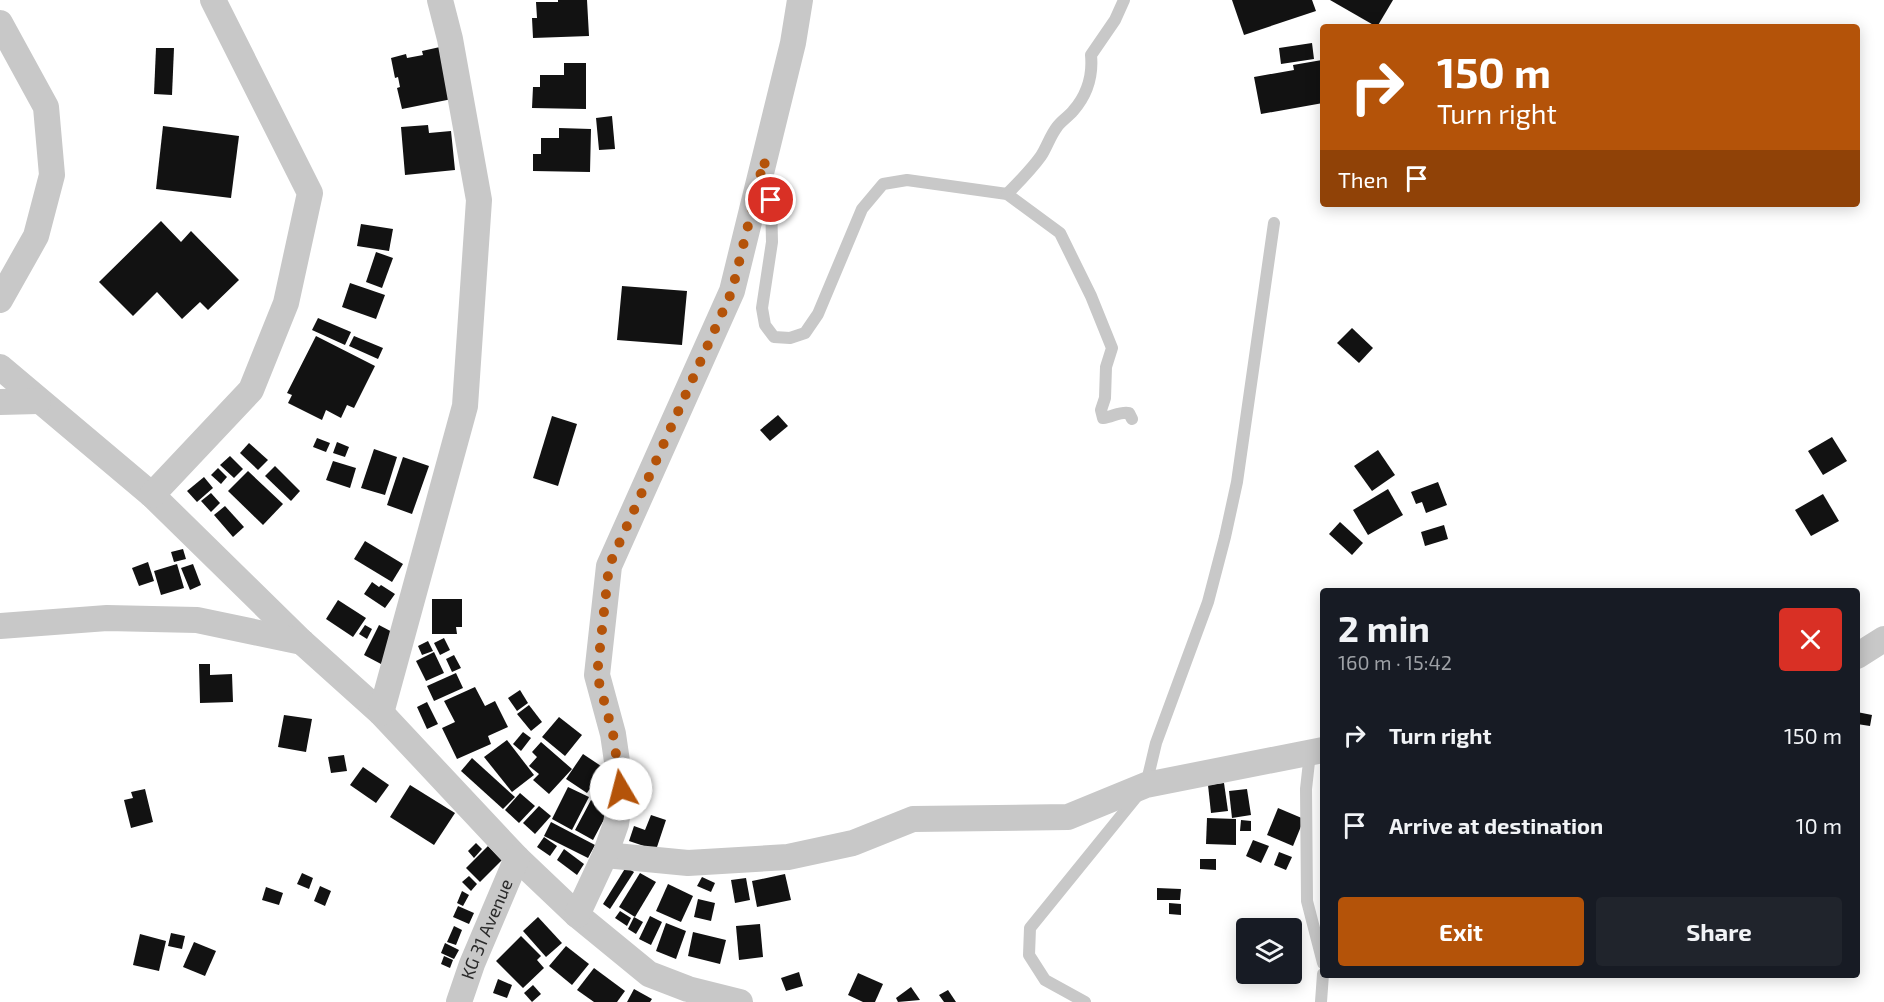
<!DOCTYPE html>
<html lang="en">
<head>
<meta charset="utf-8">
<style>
  :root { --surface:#171b24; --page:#20242c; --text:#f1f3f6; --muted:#9ea1a6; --accent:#b45309 }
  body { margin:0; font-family:"Exo 2",sans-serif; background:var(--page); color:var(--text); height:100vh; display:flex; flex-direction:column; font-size:22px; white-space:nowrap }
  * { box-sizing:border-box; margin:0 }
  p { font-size:20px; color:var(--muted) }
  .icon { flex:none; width:33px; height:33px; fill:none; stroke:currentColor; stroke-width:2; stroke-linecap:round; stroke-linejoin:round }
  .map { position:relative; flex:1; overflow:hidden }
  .sheet { position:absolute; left:1320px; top:588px; width:540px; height:390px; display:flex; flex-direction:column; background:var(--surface); border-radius:6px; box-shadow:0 3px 15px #0003 }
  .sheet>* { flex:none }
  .guide { position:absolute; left:1320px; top:24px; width:540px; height:183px; border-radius:6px; box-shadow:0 3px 15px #0003; background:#b45309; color:#fff; overflow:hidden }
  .buttons { position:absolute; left:1236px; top:918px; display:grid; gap:12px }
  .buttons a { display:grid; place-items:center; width:66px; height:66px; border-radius:6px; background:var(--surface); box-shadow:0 3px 15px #0003; font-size:30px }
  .pin { position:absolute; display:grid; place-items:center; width:51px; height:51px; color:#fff; margin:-26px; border:3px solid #fff; border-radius:50%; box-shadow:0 2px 6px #0007 }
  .me { position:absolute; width:66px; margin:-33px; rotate:352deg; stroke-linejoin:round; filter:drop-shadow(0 0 4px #0008) }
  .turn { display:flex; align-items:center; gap:21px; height:126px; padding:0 18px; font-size:27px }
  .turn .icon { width:78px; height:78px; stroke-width:2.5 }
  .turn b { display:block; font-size:42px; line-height:51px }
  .then { display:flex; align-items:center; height:57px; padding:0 18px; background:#0003; gap:12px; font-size:22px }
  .round { display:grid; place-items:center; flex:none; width:63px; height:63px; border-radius:6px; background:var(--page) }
  .head { display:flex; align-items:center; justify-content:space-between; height:102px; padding:0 18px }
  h1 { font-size:36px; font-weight:700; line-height:45px }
  .button { display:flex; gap:12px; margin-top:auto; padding:12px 18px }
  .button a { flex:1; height:69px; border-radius:6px; background:var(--accent); color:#fff; font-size:24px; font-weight:700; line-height:69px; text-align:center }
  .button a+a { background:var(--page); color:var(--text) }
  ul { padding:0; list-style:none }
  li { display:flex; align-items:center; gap:18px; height:90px; padding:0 18px }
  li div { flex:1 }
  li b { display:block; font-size:22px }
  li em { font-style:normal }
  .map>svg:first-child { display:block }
  .building { fill:#121212 }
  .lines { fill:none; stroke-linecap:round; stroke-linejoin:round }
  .service { stroke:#c8c8c8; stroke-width:12 }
  .minor { stroke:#c8c8c8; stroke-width:26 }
  .route { stroke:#b45309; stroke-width:10; stroke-dasharray:0 18 }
  .labels { text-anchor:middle; stroke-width:6; stroke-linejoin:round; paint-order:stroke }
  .street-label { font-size:18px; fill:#2b2b2b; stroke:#fff }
</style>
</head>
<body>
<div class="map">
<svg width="1884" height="1002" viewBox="0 0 1884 1002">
  <rect width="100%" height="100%" fill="#fff"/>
  <g class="building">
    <polygon points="558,0 587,0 589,36 533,38 532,18 537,18 536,2 558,2"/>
    <polygon points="1232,0 1312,0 1316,11 1244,35"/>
    <polygon points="1330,0 1393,0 1377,27"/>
    <polygon points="1312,43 1314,59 1281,64 1279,48"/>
    <polygon points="440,47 457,98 402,109 397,88 400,87 398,77 395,78 391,58 406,54 407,58 423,55 422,51"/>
    <polygon points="156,48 174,48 172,95 154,94"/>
    <polygon points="1322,60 1323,103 1261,114 1254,77 1294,70 1293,65"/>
    <polygon points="564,63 586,63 586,109 532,108 533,87 540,87 540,75 564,75"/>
    <polygon points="612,116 615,149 599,150 596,118"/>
    <polygon points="428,125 429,133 451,131 455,170 405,175 401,127"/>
    <polygon points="163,126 239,136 231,198 156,189"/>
    <polygon points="559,128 591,129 590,172 533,171 533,154 541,154 541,138 559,138"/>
    <polygon points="161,221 181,242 191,231 239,280 208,310 200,302 182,319 157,292 133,316 99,282"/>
    <polygon points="361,224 393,229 389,251 357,246"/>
    <polygon points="376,252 393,258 382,288 366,282"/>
    <polygon points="350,283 385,295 376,319 342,307"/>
    <polygon points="622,286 687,291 682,345 617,340"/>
    <polygon points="318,318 351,332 345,345 312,330"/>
    <polygon points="1352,328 1373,348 1359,363 1337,343"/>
    <polygon points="316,336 375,366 354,408 347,405 341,418 326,410 322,420 288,403 292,395 287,393"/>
    <polygon points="354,336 383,348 378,359 349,346"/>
    <polygon points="778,415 788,426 770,441 760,430"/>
    <polygon points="552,416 577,424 558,486 533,478"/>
    <polygon points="1832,437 1847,461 1823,475 1808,451"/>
    <polygon points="317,438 330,443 326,452 313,447"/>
    <polygon points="337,442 349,447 345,457 333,453"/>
    <polygon points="249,443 268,460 258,470 240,453"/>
    <polygon points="374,449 397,457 385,495 361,488"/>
    <polygon points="1378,450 1395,475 1372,491 1354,466"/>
    <polygon points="230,456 243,469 234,478 220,465"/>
    <polygon points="403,457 429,466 412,514 387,505"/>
    <polygon points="333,461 356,468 350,488 326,480"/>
    <polygon points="275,466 300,491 291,501 265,476"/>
    <polygon points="218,468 227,477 221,484 211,475"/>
    <polygon points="248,471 283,504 263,525 228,491"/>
    <polygon points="204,477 213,488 197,502 187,491"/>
    <polygon points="1438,482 1447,505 1426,513 1422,502 1416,504 1411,492"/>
    <polygon points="1388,489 1403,515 1368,535 1353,510"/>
    <polygon points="211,493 220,503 211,512 201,501"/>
    <polygon points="1823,494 1839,521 1811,536 1795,510"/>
    <polygon points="225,506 244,527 233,537 214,515"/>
    <polygon points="1340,522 1363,543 1352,555 1329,534"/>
    <polygon points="1444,525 1448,539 1425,546 1421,532"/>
    <polygon points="365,541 403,564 392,582 354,559"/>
    <polygon points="183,549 186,559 174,562 171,552"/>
    <polygon points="148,562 154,581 139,586 132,568"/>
    <polygon points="177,564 184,588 161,595 154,571"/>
    <polygon points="193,564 201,585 190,590 181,568"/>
    <polygon points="372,582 379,587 381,585 395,594 385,608 364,594"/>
    <polygon points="432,599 462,599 462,627 456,627 457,634 432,634"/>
    <polygon points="338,600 366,618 353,637 326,619"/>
    <polygon points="365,625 372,629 367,639 359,634"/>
    <polygon points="379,625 396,634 381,664 364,655"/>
    <polygon points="444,638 450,650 440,655 434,643"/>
    <polygon points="428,641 433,651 422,655 418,646"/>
    <polygon points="434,652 444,673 426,681 416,661"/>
    <polygon points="454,655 461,668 452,672 446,659"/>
    <polygon points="199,664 210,664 210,675 232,674 233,702 200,703"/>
    <polygon points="456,673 463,688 434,701 427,686"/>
    <polygon points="475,687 485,706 495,701 508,727 488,736 491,744 457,759 442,728 455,722 444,701"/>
    <polygon points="520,690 528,703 517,711 508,698"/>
    <polygon points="427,702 438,724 427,729 417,707"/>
    <polygon points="529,705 542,722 531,731 517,714"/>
    <polygon points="1857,712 1872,715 1870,726 1857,724"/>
    <polygon points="284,715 312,719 306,752 278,747"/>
    <polygon points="559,717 582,735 565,756 542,737"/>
    <polygon points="523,732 531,738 521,751 513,744"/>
    <polygon points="507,740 534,775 512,792 484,757"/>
    <polygon points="541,742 572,769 549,794 533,780 539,774 529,766 537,757 532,752"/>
    <polygon points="583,754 604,768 587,793 566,779"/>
    <polygon points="344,755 347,771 331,773 328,757"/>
    <polygon points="472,758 515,797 503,809 461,771"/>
    <polygon points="363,767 389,785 376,803 350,785"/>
    <polygon points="1224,783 1228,811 1211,813 1208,785"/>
    <polygon points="410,785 455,813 434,845 390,817"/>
    <polygon points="568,787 589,797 572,830 552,819"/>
    <polygon points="145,789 153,822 131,828 124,800 133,798 131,792"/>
    <polygon points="1247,789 1251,815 1232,818 1229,791"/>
    <polygon points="520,793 535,806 519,823 505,810"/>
    <polygon points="591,800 609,810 593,840 575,830"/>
    <polygon points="539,806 551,816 535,834 523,823"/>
    <polygon points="1278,808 1304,819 1293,846 1267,835"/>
    <polygon points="651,815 666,820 656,850 629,841 634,826 645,830"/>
    <polygon points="1207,818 1236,819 1236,845 1206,844"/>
    <polygon points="1241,820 1251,821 1251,831 1240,831"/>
    <polygon points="551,822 595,845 588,858 544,836"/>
    <polygon points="544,837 557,846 550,856 537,847"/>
    <polygon points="1253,840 1269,846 1261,863 1246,856"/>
    <polygon points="476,843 482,849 474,858 468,851"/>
    <polygon points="488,846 502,860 480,882 466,868"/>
    <polygon points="564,849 584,864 577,875 557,860"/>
    <polygon points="1279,852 1292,857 1286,870 1274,865"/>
    <polygon points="1200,859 1216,859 1216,870 1200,869"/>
    <polygon points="626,867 634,872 610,909 603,904"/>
    <polygon points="302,873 313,878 309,889 297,884"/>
    <polygon points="640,873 656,882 635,917 619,907"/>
    <polygon points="785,874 791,900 757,907 752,881"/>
    <polygon points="469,876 477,884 471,891 462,882"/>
    <polygon points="702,877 715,883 711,892 697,886"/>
    <polygon points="746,878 750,900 735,903 731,880"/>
    <polygon points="668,884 693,896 681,922 656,911"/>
    <polygon points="320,886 331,891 325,906 314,901"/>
    <polygon points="266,887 283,893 279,905 262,900"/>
    <polygon points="1157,888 1181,889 1180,900 1157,900"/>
    <polygon points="462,891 469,895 463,906 457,903"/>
    <polygon points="698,899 715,903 711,921 694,917"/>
    <polygon points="1169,903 1181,904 1181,915 1169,914"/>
    <polygon points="458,906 474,913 469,924 453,917"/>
    <polygon points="620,911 631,918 627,926 615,918"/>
    <polygon points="650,916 662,922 651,945 639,939"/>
    <polygon points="538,917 562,943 546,957 523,931"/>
    <polygon points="634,917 643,922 636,934 628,929"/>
    <polygon points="666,923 686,931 676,959 656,951"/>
    <polygon points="760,924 763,957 739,960 736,926"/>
    <polygon points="454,926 462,930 456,945 447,942"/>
    <polygon points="693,932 726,940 720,964 688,956"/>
    <polygon points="171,933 185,936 182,949 168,946"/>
    <polygon points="140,934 166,941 159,971 133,965"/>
    <polygon points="521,936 541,956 537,960 544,968 523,988 496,961"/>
    <polygon points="194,942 216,951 205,976 183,967"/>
    <polygon points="445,943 459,950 454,959 441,953"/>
    <polygon points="566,946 589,964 572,985 549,966"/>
    <polygon points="444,956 453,960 450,968 441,964"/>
    <polygon points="594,968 625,991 617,1002 594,1002 577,990"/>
    <polygon points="799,972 803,986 786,991 781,978"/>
    <polygon points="858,973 883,984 875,1002 863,1002 848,995"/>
    <polygon points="498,979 512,985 507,998 493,993"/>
    <polygon points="533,985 541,994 532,1002 524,993"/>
    <polygon points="911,987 920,1000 898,1002 896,998"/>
    <polygon points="634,989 652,999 650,1002 627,1002"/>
    <polygon points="948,990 956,1002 944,1002 939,995"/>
  </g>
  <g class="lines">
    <g class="service">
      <path d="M767 176 771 200 772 242 762 308 765 325 774 337 790 338 805 333 818 314 862 209 883 184 907 180 1007 194 1060 233 1091 296 1112 348 1106 367 1105 398 1101 410 1103 418C1112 417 1121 411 1129 413L1132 419"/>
      <path d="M1007 194C1019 182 1031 170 1041 156 1047 147 1050 136 1057 127 1061 121 1068 117 1073 111 1087 95 1093 76 1091 55L1115 20 1124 0"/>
      <polyline points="1310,753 1306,789 1307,901 1323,963"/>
      <polyline points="1085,1002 1045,980 1029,955 1030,928 1146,785 1156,743 1208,602 1225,537 1237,482 1274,223"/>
      <polyline points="1321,1002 1323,974"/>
    </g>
    <g class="minor">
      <polyline points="0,23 46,107 52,175 36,236 0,300"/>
      <polyline points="0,367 152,495 302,642 381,713 517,858 577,915 649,974 688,989 740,1002"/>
      <polyline points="0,402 38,401"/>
      <polyline points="152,495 251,390 286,303 310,193 213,0"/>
      <polyline points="0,626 107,618 197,620 302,642"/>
      <polyline points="1857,656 1884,639"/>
      <polyline points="381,713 465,406 479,200 450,39 440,0"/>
      <polyline points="605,855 688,863 788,857 853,843 913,819 1068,817 1146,785 1323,750"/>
      <polyline points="577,915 605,855 616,824 621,789 613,734 597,675 609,566 732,291 793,43 800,0"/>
      <path id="s1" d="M459 1002 472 964 517 858"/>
    </g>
  </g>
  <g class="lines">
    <polyline class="route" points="621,789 613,734 597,675 609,566 732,291 764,160 771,200"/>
  </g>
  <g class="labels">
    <g class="street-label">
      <text dy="6" stroke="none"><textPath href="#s1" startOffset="78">KG 31 Avenue</textPath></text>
    </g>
  </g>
</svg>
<div class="buttons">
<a><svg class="icon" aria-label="layers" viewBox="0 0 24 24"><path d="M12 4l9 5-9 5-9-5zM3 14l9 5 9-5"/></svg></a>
</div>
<div class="pin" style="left:771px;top:200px;background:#d93025"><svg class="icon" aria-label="arrive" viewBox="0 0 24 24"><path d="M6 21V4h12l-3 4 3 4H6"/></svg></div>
<svg class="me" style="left:621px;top:789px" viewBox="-20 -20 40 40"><circle r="19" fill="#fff"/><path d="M0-13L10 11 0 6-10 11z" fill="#b45309"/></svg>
<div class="guide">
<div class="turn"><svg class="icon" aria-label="right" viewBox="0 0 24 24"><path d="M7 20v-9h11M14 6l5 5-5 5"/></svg><div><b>150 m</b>Turn right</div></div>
<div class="then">Then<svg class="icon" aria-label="arrive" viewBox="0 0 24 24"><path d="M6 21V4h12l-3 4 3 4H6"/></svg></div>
</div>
<section class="sheet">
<div class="head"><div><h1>2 min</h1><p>160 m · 15:42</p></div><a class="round" style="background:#d93025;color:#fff"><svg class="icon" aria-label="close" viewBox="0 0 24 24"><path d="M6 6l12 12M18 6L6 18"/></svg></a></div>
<ul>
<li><svg class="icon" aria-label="right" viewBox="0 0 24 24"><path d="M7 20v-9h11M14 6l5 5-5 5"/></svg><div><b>Turn right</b></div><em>150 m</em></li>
<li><svg class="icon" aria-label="arrive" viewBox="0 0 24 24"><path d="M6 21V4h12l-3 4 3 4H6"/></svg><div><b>Arrive at destination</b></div><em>10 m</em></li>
</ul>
<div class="button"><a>Exit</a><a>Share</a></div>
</section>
</div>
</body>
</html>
